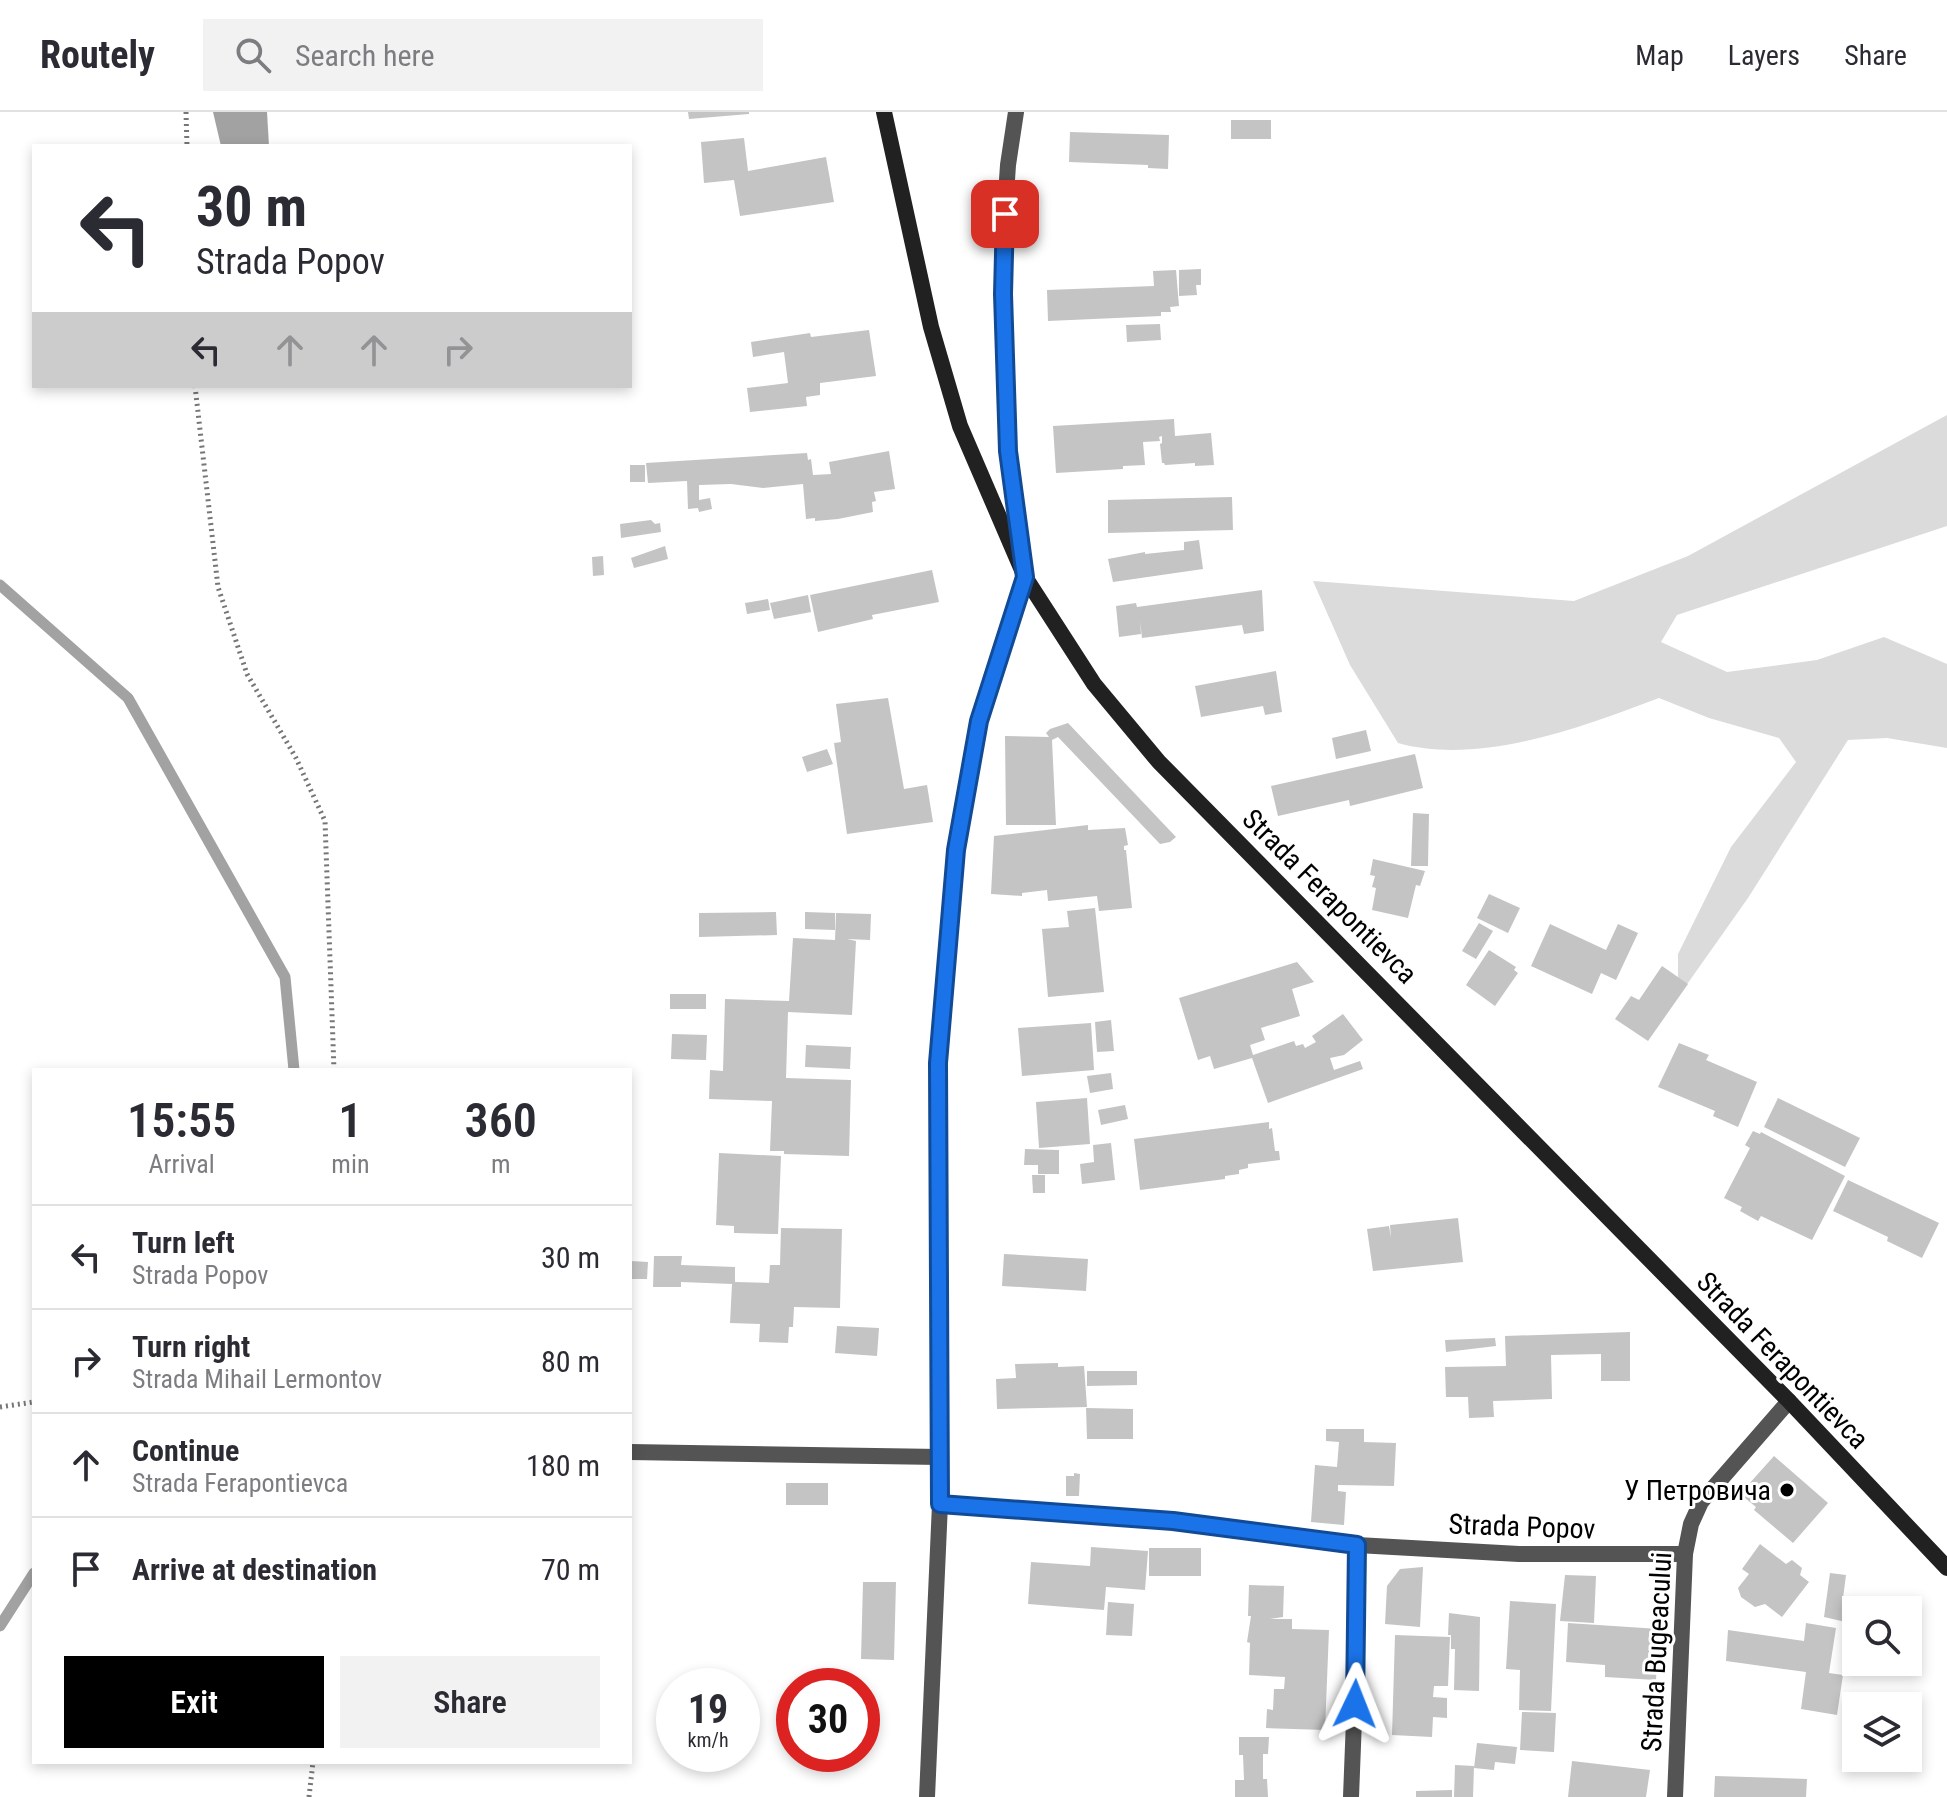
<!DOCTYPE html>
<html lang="en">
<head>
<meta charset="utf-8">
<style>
  :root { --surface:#fff; --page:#f2f2f3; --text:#2b2b33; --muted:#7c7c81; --line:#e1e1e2; --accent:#000 }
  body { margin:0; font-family:"Roboto Condensed",sans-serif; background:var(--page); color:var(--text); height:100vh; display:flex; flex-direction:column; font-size:30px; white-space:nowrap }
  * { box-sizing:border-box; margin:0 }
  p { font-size:26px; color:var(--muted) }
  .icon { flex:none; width:44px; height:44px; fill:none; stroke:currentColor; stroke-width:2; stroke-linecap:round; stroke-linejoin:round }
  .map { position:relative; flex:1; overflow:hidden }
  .panel { position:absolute; left:32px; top:956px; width:600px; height:696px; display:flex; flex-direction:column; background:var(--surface); border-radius:0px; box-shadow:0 4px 12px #0003 }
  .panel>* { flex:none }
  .top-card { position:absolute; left:32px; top:32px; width:600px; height:244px; border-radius:0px; box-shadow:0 4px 12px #0003; background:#fff; color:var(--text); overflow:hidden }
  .buttons { position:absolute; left:1842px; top:1484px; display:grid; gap:16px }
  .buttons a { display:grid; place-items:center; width:80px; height:80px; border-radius:0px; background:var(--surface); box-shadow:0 4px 12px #0003; font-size:40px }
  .speed { position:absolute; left:656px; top:1556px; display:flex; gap:16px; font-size:40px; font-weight:700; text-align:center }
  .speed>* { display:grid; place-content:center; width:104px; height:104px; border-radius:50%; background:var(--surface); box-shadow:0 4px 12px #0003; line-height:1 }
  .speed small { font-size:20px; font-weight:400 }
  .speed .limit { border:12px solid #d22; background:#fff; color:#111 }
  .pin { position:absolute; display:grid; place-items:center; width:68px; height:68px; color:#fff; margin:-34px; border-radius:16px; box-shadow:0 4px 12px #0006 }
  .me { position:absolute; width:88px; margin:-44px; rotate:2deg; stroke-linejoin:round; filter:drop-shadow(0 0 6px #0008) }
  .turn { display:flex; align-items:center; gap:28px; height:168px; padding:0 32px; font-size:36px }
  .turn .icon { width:104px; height:104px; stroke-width:2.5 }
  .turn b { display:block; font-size:56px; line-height:68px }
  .lanes { display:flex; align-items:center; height:76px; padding:0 32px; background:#0003; justify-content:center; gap:40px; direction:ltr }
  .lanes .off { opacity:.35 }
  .eta { display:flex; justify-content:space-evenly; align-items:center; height:136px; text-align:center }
  .eta b { font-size:48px; font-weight:600; line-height:56px }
  .button { display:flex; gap:16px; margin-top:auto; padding:16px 32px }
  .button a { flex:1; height:92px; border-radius:0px; background:var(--accent); color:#fff; font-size:32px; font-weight:600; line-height:92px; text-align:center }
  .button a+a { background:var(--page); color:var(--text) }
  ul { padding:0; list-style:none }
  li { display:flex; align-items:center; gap:24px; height:104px; padding:0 32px; border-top:2px solid var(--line) }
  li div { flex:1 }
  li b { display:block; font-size:30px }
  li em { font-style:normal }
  header { display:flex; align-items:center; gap:48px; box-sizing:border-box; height:112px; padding:0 40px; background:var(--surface); border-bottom:2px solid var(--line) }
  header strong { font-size:38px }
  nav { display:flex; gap:44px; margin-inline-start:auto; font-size:28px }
  .search { width:560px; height:72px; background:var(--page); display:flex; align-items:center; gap:20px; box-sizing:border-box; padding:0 28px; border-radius:0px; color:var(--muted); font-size:30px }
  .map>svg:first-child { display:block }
  .green { fill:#dbdbdb }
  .water { fill:#a2a2a2 }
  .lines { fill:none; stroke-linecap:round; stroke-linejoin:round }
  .stream { stroke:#a2a2a2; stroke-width:11 }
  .building { fill:#c4c4c4 }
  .path { stroke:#767676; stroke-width:5; stroke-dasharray:2 4; stroke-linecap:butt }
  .minor { stroke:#545454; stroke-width:16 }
  .secondary { stroke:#212121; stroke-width:16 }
  .route-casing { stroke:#114b97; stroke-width:20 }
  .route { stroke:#1a73e8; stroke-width:14 }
  .poi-dot { fill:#000; stroke:#fff; stroke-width:3 }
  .labels { text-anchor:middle; stroke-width:6; stroke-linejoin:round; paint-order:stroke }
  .street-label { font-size:28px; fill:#000; stroke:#fff }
  .poi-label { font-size:28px; fill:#000; stroke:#fff; text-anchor:end }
</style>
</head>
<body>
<header>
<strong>Routely</strong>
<div class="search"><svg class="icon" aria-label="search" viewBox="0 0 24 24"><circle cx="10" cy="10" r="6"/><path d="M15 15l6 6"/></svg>Search here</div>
<nav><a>Map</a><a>Layers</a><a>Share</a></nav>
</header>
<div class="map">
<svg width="1947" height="1685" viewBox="0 0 1947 1685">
  <rect width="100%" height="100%" fill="#fff"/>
  <path class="green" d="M1947 303V414L1677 503 1661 530 1727 560 1817 548 1884 525 1947 552V636L1887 626 1848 628 1748 786 1678 885V842L1731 735 1796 650 1779 626 1709 606 1659 586C1582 615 1480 654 1398 631L1350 553 1313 469 1574 489 1688 444Z"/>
  <polygon class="water" points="213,0 267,0 269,34 221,34"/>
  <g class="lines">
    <g class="stream">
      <polyline points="0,473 128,586 285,865 294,958"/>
      <polyline points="0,1514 34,1461"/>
    </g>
  </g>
  <g class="building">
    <polygon points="688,0 749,0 749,2 689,7"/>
    <rect x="1231" y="8" width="40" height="19"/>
    <polygon points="1070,20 1169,23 1168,57 1148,56 1148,53 1069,50"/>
    <polygon points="744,26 748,59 826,45 834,90 740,104 734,68 704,71 701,30"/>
    <polygon points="1201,157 1201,173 1196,173 1197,183 1179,184 1179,158"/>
    <polygon points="1176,158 1179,194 1170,195 1171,200 1161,200 1161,204 1048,209 1047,178 1154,174 1153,159"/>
    <polygon points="1160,212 1161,228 1127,230 1126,213"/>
    <polygon points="869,218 876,264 820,271 820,283 806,285 807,294 750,300 747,276 788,271 784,240 753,245 751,230 810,221 811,225"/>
    <polygon points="1174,307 1175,324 1211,321 1214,353 1195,354 1195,351 1165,353 1164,351 1162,351 1160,332 1162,331 1162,324 1159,325 1160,329 1143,330 1145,353 1123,354 1123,357 1056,361 1053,314"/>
    <polygon points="889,339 895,377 874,380 876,389 872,390 873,400 838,407 815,409 815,406 806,407 803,372 763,376 731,372 699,373 699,388 710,386 712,397 699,400 698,396 688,397 687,369 648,371 646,351 807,341 808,348 811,347 813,363 831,362 829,350"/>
    <rect x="630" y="353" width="15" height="17"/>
    <polygon points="1232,385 1233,418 1108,421 1108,388"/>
    <polygon points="651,408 655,412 660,411 661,420 621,426 620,412"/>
    <polygon points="1199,428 1203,457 1113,470 1108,447 1145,440 1145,442 1184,438 1184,430"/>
    <polygon points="665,434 668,447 634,456 631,446"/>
    <polygon points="603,444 604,463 593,464 592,445"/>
    <polygon points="932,458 939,490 872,503 873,507 818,520 810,483"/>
    <polygon points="1262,478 1264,519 1244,522 1242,513 1142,526 1140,509 1141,522 1119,525 1116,494 1136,491 1137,495"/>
    <polygon points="808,483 811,500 774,507 770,491"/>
    <polygon points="768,487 770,498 747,502 745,491"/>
    <polygon points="1276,559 1282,600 1265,603 1263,594 1201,605 1195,574"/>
    <polygon points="888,586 904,677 927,673 933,710 847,722 834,631 841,630 836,592"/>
    <polygon points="1068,611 1176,725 1170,730 1160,732 1058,625 1052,628 1056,713 1006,713 1005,624 1049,625 1046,621 1050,617"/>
    <polygon points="1366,618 1371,639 1336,647 1332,626"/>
    <polygon points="827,637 833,652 807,660 802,645"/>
    <polygon points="1415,642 1423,676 1350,694 1349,688 1278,704 1271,674"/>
    <polygon points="1413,701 1429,702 1428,754 1411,754"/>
    <polygon points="1088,713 1088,718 1125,716 1128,733 1124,734 1124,738 1126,738 1132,796 1099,799 1097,784 1048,789 1047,778 1022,781 1022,784 991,782 994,724"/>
    <polygon points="1373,747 1425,759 1420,774 1416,773 1408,806 1372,798 1376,776 1372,775 1375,764 1370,763"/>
    <polygon points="1489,782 1520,796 1508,821 1477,806"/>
    <polygon points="1095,796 1104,880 1048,885 1042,817 1069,815 1067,799"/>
    <polygon points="776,800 777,823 699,825 699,801"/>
    <polygon points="805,800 835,801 835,818 805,817"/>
    <polygon points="836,801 871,802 870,828 847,827 856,829 852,903 788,900 786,966 851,968 849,1044 784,1042 784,1039 770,1039 772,989 709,987 710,958 723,959 725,887 789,889 793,826 835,828"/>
    <polygon points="1479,811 1493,819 1476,847 1462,839"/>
    <polygon points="1550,812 1606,838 1618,812 1638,821 1616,868 1601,861 1592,882 1531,854"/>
    <polygon points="1489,838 1516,855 1514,858 1518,861 1495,894 1466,873"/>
    <polygon points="1297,850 1314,870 1292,877 1300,904 1261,916 1265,928 1250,933 1253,943 1294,929 1296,934 1303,932 1305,936 1316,930 1312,924 1343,902 1363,928 1344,943 1330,946 1334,958 1360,949 1363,957 1268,991 1252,946 1214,957 1210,944 1198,948 1179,886"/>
    <polygon points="1662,854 1688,872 1648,929 1615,907 1631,884 1639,888"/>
    <rect x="670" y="882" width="36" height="15"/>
    <polygon points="1111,908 1114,939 1097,940 1095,910"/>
    <polygon points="1091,911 1094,958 1022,964 1018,916"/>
    <polygon points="672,922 707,923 706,948 671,947"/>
    <polygon points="1679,931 1709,943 1706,948 1757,970 1738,1015 1713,1004 1715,999 1658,975"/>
    <polygon points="806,933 851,935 850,957 805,955"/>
    <polygon points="1111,961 1113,977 1090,981 1087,964"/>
    <polygon points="1087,986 1090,1032 1039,1036 1036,990"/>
    <polygon points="1778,986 1860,1026 1845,1055 1764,1015"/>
    <polygon points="1125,993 1128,1007 1101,1013 1098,998"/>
    <polygon points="1269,1010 1269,1017 1272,1016 1275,1039 1279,1039 1280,1048 1248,1052 1248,1056 1239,1058 1239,1062 1225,1064 1225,1067 1140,1078 1134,1027"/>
    <polygon points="1753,1019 1760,1022 1761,1020 1845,1064 1812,1128 1761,1104 1758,1109 1740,1099 1742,1095 1724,1086 1750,1036 1745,1033"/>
    <polygon points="1111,1031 1115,1068 1082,1072 1080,1052 1094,1050 1093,1033"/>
    <polygon points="1025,1037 1059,1038 1059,1062 1038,1062 1038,1053 1024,1053"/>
    <polygon points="719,1041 781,1044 778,1122 734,1121 734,1114 716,1113"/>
    <polygon points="1032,1063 1045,1063 1045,1081 1033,1081"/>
    <polygon points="1848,1068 1939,1111 1922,1146 1887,1129 1888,1125 1833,1099"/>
    <polygon points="1458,1106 1463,1150 1373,1159 1367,1117 1389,1114 1391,1126 1390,1113"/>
    <polygon points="781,1116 842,1117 840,1196 794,1195 793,1215 789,1215 788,1231 759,1230 760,1212 730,1211 732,1172 681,1170 681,1175 653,1175 654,1144 682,1144 681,1153 735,1155 735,1170 769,1171 770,1153 780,1153"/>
    <polygon points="1004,1142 1088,1147 1086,1179 1002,1174"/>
    <polygon points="631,1149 648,1150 647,1167 631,1167"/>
    <polygon points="837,1214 879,1216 877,1244 835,1241"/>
    <polygon points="1630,1220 1630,1269 1601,1269 1601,1242 1551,1243 1552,1287 1493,1289 1494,1305 1469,1306 1468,1285 1446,1285 1445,1255 1506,1254 1505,1224"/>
    <polygon points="1495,1226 1496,1234 1446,1240 1445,1228"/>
    <polygon points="1058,1251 1058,1255 1084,1254 1087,1295 997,1297 996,1267 1016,1266 1015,1252"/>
    <polygon points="1087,1259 1137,1259 1137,1273 1087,1274"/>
    <polygon points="1086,1296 1133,1297 1133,1327 1087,1327"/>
    <polygon points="1326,1317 1364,1317 1364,1330 1396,1331 1394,1374 1338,1373 1338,1379 1346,1380 1344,1413 1311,1410 1315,1353 1337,1355 1339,1330 1326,1329"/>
    <polygon points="1774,1344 1828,1391 1793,1431 1754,1398 1756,1395 1740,1382"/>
    <polygon points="1074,1361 1080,1362 1079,1384 1066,1384 1066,1364 1074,1364"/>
    <rect x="786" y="1371" width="42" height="22"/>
    <polygon points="1760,1432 1786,1452 1792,1448 1802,1456 1800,1463 1809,1470 1782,1505 1765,1492 1755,1495 1741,1485 1738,1476 1749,1462 1742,1457"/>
    <polygon points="1091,1435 1148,1439 1145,1478 1106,1475 1104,1498 1028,1492 1031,1450 1090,1454"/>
    <rect x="1149" y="1436" width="52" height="28"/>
    <polygon points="1423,1455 1420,1515 1385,1512 1387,1474 1400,1457"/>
    <polygon points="1830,1461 1846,1463 1842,1494 1853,1495 1850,1511 1824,1505"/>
    <polygon points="1565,1463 1596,1464 1594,1511 1560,1509"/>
    <polygon points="863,1470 896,1470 894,1548 861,1547"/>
    <polygon points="1249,1473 1284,1474 1283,1505 1270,1507 1292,1507 1292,1517 1329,1518 1325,1618 1266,1616 1267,1597 1273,1598 1274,1577 1284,1577 1285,1565 1249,1563 1250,1531 1247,1530 1251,1504 1248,1504"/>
    <polygon points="1510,1489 1556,1492 1551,1599 1519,1598 1520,1558 1506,1557"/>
    <polygon points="1108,1490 1134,1492 1132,1524 1106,1523"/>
    <polygon points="1449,1501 1480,1505 1479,1579 1454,1578 1455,1537 1451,1537 1451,1523 1448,1523"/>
    <polygon points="1568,1511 1659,1517 1656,1568 1605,1565 1605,1553 1566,1550"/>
    <polygon points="1806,1511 1836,1516 1829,1561 1843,1563 1837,1603 1801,1597 1806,1560 1726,1549 1728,1518 1804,1529"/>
    <polygon points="1395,1523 1450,1525 1448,1574 1434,1574 1433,1585 1447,1586 1447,1606 1433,1605 1432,1625 1392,1623"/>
    <polygon points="1522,1600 1556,1601 1554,1640 1520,1638"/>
    <polygon points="742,1604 752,1605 750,1637 742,1637"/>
    <polygon points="1239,1625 1269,1625 1268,1642 1263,1642 1263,1667 1267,1667 1268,1685 1235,1685 1235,1668 1244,1668 1243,1643 1239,1643"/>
    <polygon points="1477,1631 1517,1635 1515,1652 1495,1650 1494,1658 1474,1656"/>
    <polygon points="1572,1649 1650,1658 1646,1685 1568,1685"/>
    <polygon points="1455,1653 1474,1654 1473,1685 1454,1685"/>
    <polygon points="1715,1664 1807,1667 1806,1685 1714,1685"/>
    <polygon points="1452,1678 1452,1685 1416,1685 1416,1679"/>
  </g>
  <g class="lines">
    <g class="path">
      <polyline points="186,0 187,34"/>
      <polyline points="195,274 218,475 247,562 296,646 325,709 334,958"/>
      <polyline points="0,1295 34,1290"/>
      <polyline points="309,1685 313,1650"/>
    </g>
    <g class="minor">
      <polyline points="630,1340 940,1345"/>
      <polyline points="940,1392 1173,1409 1357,1433 1519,1442 1685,1442"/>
      <polyline points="927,1685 940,1392 938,951 956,738 979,609 1025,465 1008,339 1004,209 1003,127 1008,53 1016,0"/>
      <polyline points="1351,1685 1357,1530 1357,1433"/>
      <polyline points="1675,1685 1685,1442 1691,1412 1701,1390 1789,1289"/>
    </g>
    <polyline class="secondary" points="884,0 931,215 960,314 1025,465 1094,572 1159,650 1789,1289 1947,1456"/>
  </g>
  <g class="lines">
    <defs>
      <polyline id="route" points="1005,102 1003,182 1008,339 1025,465 979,609 956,738 938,951 940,1392 1173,1409 1357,1433 1355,1592"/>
    </defs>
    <use href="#route" class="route-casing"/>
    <use href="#route" class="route"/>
  </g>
  <circle class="poi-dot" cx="1787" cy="1378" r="8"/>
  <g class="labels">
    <g class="street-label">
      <text transform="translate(1330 784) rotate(45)" y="10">Strada Ferapontievca</text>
      <text transform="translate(1783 1248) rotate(46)" y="10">Strada Ferapontievca</text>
      <text transform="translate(1522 1414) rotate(2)" y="10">Strada Popov</text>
      <text transform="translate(1656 1540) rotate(-87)" y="10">Strada Bugeacului</text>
    </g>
    <g class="poi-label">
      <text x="1771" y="1388">У Петровича</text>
    </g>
  </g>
</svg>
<div class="buttons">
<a><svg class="icon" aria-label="search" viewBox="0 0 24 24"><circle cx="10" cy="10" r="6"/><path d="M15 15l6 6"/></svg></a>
<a><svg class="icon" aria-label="layers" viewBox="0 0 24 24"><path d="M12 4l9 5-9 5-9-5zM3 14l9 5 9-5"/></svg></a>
</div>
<div class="speed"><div>19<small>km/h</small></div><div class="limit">30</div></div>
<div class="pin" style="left:1005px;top:102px;background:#d93025"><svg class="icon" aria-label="arrive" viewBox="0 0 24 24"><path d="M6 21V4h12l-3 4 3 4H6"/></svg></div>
<svg class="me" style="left:1355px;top:1592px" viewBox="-20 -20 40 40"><path d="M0-17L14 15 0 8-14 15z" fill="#1a73e8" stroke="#fff" stroke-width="4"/></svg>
<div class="top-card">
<div class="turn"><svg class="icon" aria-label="left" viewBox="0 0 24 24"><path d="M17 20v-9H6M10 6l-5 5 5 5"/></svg><div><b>30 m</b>Strada Popov</div></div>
<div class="lanes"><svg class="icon" aria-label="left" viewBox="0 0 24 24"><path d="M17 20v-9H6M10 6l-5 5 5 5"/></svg><svg class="icon off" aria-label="ahead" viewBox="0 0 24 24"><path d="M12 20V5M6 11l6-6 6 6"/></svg><svg class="icon off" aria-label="ahead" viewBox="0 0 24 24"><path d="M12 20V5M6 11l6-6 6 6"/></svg><svg class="icon off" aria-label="right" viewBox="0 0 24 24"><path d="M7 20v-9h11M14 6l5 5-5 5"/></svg></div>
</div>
<section class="panel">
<div class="eta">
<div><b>15:55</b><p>Arrival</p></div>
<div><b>1</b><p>min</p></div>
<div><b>360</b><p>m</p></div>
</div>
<ul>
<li><svg class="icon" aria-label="left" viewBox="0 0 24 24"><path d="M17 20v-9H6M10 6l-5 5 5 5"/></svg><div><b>Turn left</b><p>Strada Popov</p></div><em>30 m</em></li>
<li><svg class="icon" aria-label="right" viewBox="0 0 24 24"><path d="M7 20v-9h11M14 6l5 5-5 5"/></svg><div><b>Turn right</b><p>Strada Mihail Lermontov</p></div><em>80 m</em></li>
<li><svg class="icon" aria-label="ahead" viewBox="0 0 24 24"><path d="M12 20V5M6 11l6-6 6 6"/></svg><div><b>Continue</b><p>Strada Ferapontievca</p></div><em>180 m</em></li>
<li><svg class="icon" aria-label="arrive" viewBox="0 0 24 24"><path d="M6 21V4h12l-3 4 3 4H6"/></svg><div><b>Arrive at destination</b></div><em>70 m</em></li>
</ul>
<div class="button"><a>Exit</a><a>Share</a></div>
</section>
</div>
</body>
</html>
